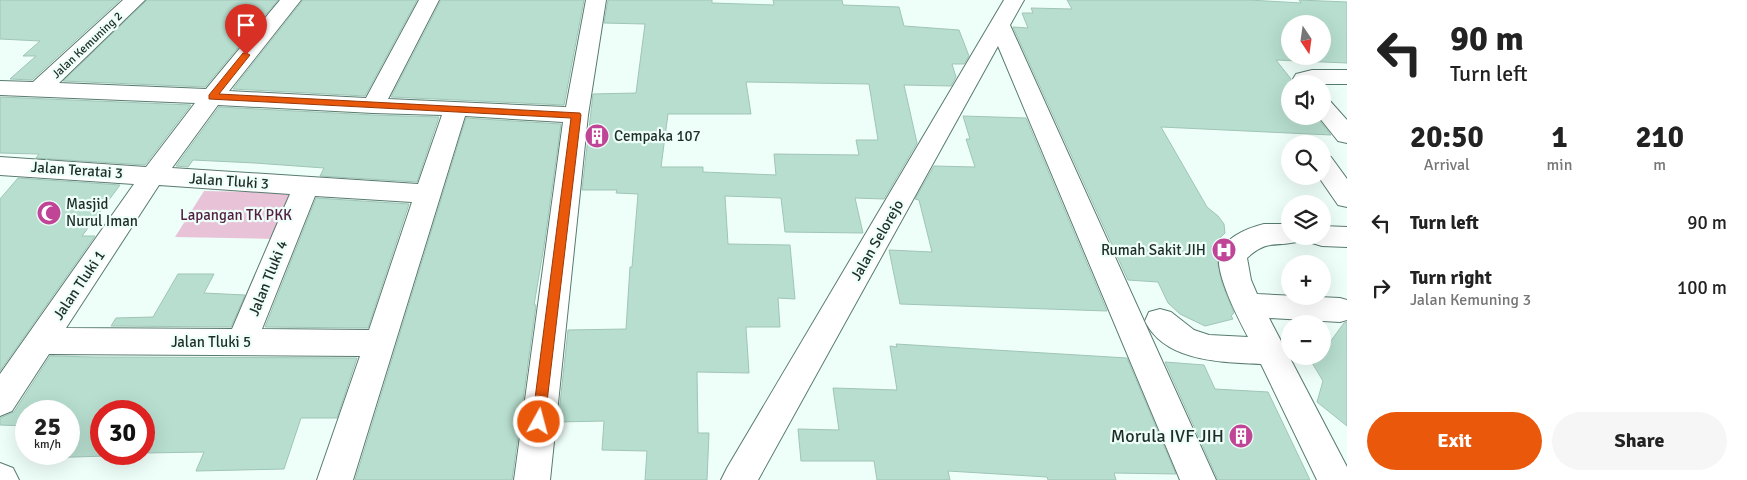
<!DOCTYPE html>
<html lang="en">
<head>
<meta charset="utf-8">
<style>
  :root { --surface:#fff; --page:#f6f6f6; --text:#222; --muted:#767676; --accent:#ea580c }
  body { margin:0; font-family:Signika,sans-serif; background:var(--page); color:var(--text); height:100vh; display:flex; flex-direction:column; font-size:19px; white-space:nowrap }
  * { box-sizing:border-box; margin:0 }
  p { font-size:16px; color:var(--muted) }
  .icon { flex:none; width:28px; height:28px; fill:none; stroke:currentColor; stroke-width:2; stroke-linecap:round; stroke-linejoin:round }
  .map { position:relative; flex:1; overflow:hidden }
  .sheet { display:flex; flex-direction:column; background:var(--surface); width:400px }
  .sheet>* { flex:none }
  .hud { background:#fff; color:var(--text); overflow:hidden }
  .needle { width:32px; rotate:167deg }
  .fabs { position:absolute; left:1281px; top:15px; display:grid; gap:10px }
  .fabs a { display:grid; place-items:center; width:50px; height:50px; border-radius:50%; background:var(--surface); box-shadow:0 5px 20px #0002; font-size:25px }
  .speed { position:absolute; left:15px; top:400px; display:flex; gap:10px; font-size:25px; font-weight:700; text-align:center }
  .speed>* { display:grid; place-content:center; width:65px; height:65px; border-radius:50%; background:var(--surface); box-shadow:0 5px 20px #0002; line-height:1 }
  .speed small { font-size:12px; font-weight:400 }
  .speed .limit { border:8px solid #d22; background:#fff; color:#111 }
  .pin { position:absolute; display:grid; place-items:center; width:42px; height:42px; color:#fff; margin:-51px -21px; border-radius:50% 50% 50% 0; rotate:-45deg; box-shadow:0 0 5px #0007 }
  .pin .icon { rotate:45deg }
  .me { position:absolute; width:55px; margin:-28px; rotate:7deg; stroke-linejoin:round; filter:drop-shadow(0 0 4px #0008) }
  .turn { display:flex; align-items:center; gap:18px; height:105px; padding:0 20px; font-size:22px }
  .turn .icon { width:65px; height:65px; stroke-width:2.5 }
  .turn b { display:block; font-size:35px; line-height:42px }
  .eta { display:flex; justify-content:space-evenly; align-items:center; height:85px; text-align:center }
  .eta b { font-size:30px; font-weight:800; line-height:35px }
  .cta { display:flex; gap:10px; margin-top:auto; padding:10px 20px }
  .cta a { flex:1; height:58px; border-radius:30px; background:var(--accent); color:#fff; font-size:20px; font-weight:800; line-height:58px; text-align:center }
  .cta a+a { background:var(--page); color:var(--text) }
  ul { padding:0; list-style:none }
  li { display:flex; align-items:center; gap:15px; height:65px; padding:0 20px }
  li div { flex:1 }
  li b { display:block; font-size:19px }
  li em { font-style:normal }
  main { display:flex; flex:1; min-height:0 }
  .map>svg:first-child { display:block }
  .green { fill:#e8c3d8 }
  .building { fill:#b7decf; stroke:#a0c5b7; fill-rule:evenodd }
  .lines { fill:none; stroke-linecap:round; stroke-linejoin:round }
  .minor-casing { stroke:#587b6f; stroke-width:2 }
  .minor { fill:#fff; fill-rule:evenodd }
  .route { fill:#ea580c; stroke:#983908 }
  .labels { text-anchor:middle; stroke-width:4.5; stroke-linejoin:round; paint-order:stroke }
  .far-street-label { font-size:12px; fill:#1e2d28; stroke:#eefef8 }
  .poi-label { font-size:15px; fill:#1e2d28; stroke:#eefef8; text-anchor:start }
  .street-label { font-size:15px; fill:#1e2d28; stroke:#eefef8 }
  .park-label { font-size:15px; fill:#531e40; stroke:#eefef8 }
  .near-poi-label { font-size:18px; fill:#1e2d28; stroke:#eefef8; text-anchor:end }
</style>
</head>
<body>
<main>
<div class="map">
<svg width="1347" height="480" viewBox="0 0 1347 480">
  <rect width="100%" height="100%" fill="#eefef8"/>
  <polygon class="green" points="204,191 298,193 275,239 175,237"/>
  <g class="building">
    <polygon points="0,0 120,0 32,80 10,79 36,56 23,56 40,41 0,39"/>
    <polygon points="147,0 278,0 205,87 63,81"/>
    <polygon points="303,0 417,0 365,96 233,89"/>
    <polygon points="441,0 584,0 564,105 391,97"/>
    <path d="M608 0H712V3L774 5 773 0H842L843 5 899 7 904 26 959 30 969 56 964 64H952L956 77 951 86 904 85 917 143 884 199 855 198 863 233 785 232 781 198 725 196 728 244 790 245 795 299 778 298 780 327H746L749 373 697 372 698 433H709L707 480H645L647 451 602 450 604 421 558 422 568 330 626 329 630 267H632L638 194 616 193 617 190H582L593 94 636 93 645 24 604 23ZM746 82 869 84 878 140H856L859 155 774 154 776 175 703 172V167H661L668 114H751Z"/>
    <path d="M1067 0H1249L1301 3 1299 0 1347 2V63L1276 60 1291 79 1290 116H1316L1331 135 1161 127 1207 207 1218 216 1224 224 1225 233 1211 247 1217 260 1222 283 1234 313 1231 316 1233 319 1205 326 1180 314 1168 303 1158 282 1128 280 1013 27 1028 28 1022 13H1033L1031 8 1072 9ZM1290 24H1322V56H1290Z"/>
    <polygon points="0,97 191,105 145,165 36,158 39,154 0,153"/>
    <polygon points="219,107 373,115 439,117 417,182 320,176 324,168 255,163 193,160 188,167 176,166"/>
    <polygon points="963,116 1026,118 1107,311 900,304 889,250 932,252 919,200 915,199 934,166 975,167 966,139 970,139"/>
    <polygon points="466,118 561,124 544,246 534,305 536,305 512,480 355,480"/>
    <polygon points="18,178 120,185 82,236 95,236 0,371 0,199"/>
    <polygon points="316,198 409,204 368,328 265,327"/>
    <polygon points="178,274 214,274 204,293 245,295 231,327 111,326 116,318 153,317"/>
    <polygon points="1347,322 1347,426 1317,402 1323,381 1308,356 1322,356 1322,353 1344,323"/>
    <polygon points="896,344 1127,358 1176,474 1114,473 1116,480 1048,480 1047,477 948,471 950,480 877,480 874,461 801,461 798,429 839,430 833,388 897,390 890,346 897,347"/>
    <polygon points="50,356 95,357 357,358 337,418 301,418 284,469 196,471 204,452 144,453 144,411 101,411 101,454 108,454 107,456 41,458 43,454 69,454 69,411 26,411 26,426 0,425 0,418 14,412"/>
    <polygon points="1165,362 1204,365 1215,389 1268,392 1310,480 1218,480"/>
  </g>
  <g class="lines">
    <defs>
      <g id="minor">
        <path d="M123 0H145L59 83 206 89 280 0H301L229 91 366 98 419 0H439L388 99 566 107 586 0H606L588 115 550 480H514L563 122 465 116 353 480H317L360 356 49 354 12 411 0 416V374L134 184 0 175V157L146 167 195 103 0 95V81L33 82ZM218 105 373 113 442 115 418 184 172 168ZM159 185 290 194 232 329 66 328ZM315 196 412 202 369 330 262 329Z"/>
        <polygon points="1004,0 1024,0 1010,25 1216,480 1180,480 998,46 758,480 721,480 727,468"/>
        <polygon points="1312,70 1347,70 1347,84 1294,84 1293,79 1296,74"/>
        <polygon points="1322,99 1330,101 1347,120 1347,143 1338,141 1318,116 1322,116"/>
        <polygon points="1322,155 1331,157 1347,179 1347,207 1338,205 1318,176 1322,176"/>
        <path d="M1264 224H1290V236H1302L1300 241C1277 248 1268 238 1247 258L1251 280 1257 294 1340 298 1347 300V320L1340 322 1269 318 1347 467V480H1317L1261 364C1221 362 1165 362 1145 321L1149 312 1160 309 1171 312 1194 330 1209 335 1248 337C1239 320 1213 270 1220 253 1227 236 1248 228 1264 224Z"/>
        <polygon points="1322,226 1347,227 1347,247 1322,246 1312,243 1308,236 1322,236"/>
        <polygon points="0,463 13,468 19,480 0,480"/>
      </g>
    </defs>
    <use href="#minor" class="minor-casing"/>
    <use href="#minor" class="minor"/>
  </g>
  <polygon class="route" points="243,53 246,53 250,55 219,94 580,113 581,115 544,427 539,429 534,427 532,422 571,118 209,99 209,95"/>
  <defs>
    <symbol id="building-disc" viewBox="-11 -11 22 22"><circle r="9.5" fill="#c14596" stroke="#eefef8"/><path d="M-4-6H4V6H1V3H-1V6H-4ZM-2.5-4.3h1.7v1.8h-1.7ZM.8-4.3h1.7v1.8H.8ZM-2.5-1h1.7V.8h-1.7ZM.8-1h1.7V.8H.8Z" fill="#fff"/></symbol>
    <symbol id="mosque-disc" viewBox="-11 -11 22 22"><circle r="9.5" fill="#c14596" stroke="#eefef8"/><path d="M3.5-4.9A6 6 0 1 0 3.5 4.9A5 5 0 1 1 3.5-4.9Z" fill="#fff"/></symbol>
    <symbol id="hospital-disc" viewBox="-11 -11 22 22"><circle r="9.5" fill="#c14596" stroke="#eefef8"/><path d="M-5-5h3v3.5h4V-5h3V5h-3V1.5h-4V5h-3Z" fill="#fff"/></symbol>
  </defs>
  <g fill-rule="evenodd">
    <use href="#building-disc" x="583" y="122" width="28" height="28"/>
    <use href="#mosque-disc" x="35" y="199" width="28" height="28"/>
    <use href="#hospital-disc" x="1210" y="236" width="28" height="28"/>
    <use href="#building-disc" x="1227" y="422" width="28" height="28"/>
  </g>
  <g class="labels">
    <g class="far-street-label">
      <text transform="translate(87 45) rotate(-43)" y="4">Jalan Kemuning 2</text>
    </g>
    <g class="poi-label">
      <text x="614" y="141">Cempaka 107</text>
      <text x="66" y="209">Masjid<tspan x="66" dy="17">Nurul Iman</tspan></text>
      <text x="1206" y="255" text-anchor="end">Rumah Sakit JIH</text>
    </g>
    <g class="street-label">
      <text transform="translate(77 170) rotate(4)" y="5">Jalan Teratai 3</text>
      <text transform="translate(229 181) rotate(4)" y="5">Jalan Tluki 3</text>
      <text transform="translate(877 240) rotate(-60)" y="5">Jalan Selorejo</text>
      <text transform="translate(268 278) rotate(-68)" y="5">Jalan Tluki 4</text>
      <text transform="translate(79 285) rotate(-56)" y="5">Jalan Tluki 1</text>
      <text x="211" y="347">Jalan Tluki 5</text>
    </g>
    <g class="park-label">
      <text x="236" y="220">Lapangan TK PKK</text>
    </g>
    <g class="near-poi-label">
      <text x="1224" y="442">Morula IVF JIH</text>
    </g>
  </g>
</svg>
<div class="fabs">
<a><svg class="needle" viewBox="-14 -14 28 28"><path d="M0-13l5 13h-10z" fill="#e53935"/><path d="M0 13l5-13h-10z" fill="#767676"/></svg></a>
<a><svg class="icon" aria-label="sound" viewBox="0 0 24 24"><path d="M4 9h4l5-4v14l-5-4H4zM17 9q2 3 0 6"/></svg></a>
<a><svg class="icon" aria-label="search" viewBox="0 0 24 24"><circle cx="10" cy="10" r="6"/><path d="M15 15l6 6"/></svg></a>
<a><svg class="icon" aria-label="layers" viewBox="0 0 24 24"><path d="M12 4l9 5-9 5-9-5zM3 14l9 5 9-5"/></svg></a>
<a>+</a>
<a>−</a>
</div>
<div class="speed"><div>25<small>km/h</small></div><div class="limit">30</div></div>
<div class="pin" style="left:246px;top:55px;background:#d93025"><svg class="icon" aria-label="arrive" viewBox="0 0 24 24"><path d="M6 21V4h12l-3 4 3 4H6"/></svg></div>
<svg class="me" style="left:539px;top:422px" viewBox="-20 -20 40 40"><circle r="17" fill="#ea580c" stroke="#fff" stroke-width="3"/><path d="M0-11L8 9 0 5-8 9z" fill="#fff"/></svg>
</div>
<section class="sheet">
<div class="hud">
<div class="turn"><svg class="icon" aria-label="left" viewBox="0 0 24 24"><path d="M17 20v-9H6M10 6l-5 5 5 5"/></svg><div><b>90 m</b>Turn left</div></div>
</div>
<div class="eta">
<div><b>20:50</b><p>Arrival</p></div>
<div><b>1</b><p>min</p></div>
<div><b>210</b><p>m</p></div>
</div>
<ul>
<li><svg class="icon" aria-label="left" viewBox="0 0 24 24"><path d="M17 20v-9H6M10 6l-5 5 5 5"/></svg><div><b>Turn left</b></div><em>90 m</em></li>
<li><svg class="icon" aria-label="right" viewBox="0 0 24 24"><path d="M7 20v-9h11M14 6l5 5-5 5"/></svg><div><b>Turn right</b><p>Jalan Kemuning 3</p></div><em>100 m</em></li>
</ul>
<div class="cta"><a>Exit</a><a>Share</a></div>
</section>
</main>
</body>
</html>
